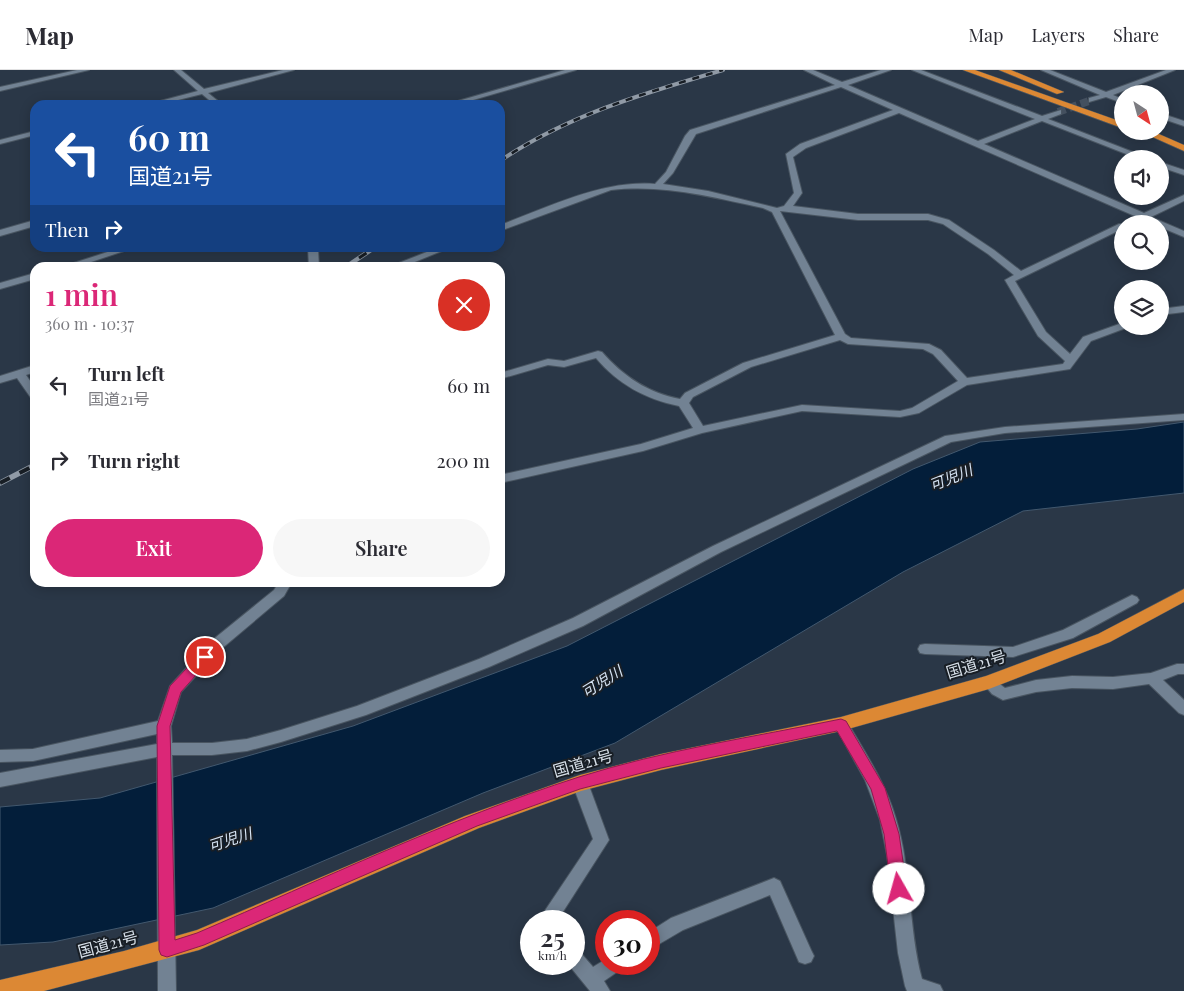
<!DOCTYPE html>
<html lang="en">
<head>
<meta charset="utf-8">
<style>
  :root { --surface:#fff; --page:#f7f7f7; --text:#2b2b33; --muted:#7c7c81; --line:#e1e1e2; --accent:#db2777 }
  body { margin:0; font-family:"Playfair Display","Noto Sans JP",serif; background:var(--page); color:var(--text); height:100vh; display:flex; flex-direction:column; font-size:19px; white-space:nowrap }
  * { box-sizing:border-box; margin:0 }
  p { font-size:16px; color:var(--muted) }
  .icon { flex:none; width:28px; height:28px; fill:none; stroke:currentColor; stroke-width:2; stroke-linecap:round; stroke-linejoin:round }
  .map { position:relative; flex:1; overflow:hidden }
  .sheet { position:absolute; left:30px; top:192px; width:475px; height:325px; display:flex; flex-direction:column; background:var(--surface); border-radius:15px; box-shadow:0 2px 12px #0003 }
  .sheet>* { flex:none }
  .top-card { position:absolute; left:30px; top:30px; width:475px; height:152px; border-radius:15px; box-shadow:0 2px 12px #0003; background:#1a4fa0; color:#fff; overflow:hidden }
  .needle { width:32px; rotate:144deg }
  .fabs { position:absolute; left:1114px; top:15px; display:grid; gap:10px }
  .fabs a { display:grid; place-items:center; width:55px; height:55px; border-radius:50%; background:var(--surface); box-shadow:0 2px 12px #0003; font-size:25px }
  .speed { position:absolute; left:520px; top:840px; display:flex; gap:10px; font-size:25px; font-weight:700; text-align:center }
  .speed>* { display:grid; place-content:center; width:65px; height:65px; border-radius:50%; background:var(--surface); box-shadow:0 2px 12px #0003; line-height:1 }
  .speed small { font-size:12px; font-weight:400 }
  .speed .limit { border:8px solid #d22; background:#fff; color:#111 }
  .pin { position:absolute; display:grid; place-items:center; width:42px; height:42px; color:#fff; margin:-21px; border:2px solid #fff; border-radius:50%; box-shadow:0 1px 5px #0007 }
  .me { position:absolute; width:55px; margin:-28px; rotate:353deg; stroke-linejoin:round; filter:drop-shadow(0 0 4px #0008) }
  .turn { display:flex; align-items:center; gap:18px; height:105px; padding:0 15px; font-size:22px }
  .turn .icon { width:65px; height:65px; stroke-width:2.5 }
  .turn b { display:block; font-size:35px; line-height:42px }
  .then { display:flex; align-items:center; height:48px; padding:0 15px; background:#0003; gap:10px; font-size:19px }
  .round { display:grid; place-items:center; flex:none; width:52px; height:52px; border-radius:26px; background:var(--page) }
  .summary { display:flex; align-items:center; justify-content:space-between; height:85px; padding:0 15px }
  h1 { font-size:30px; font-weight:600; line-height:38px; color:var(--accent) }
  .cta { display:flex; gap:10px; margin-top:auto; padding:10px 15px }
  .cta a { flex:1; height:58px; border-radius:30px; background:var(--accent); color:#fff; font-size:20px; font-weight:600; line-height:58px; text-align:center }
  .cta a+a { background:var(--page); color:var(--text) }
  ul { padding:0; list-style:none }
  li { display:flex; align-items:center; gap:15px; height:75px; padding:0 15px }
  li div { flex:1 }
  li b { display:block; font-size:19px }
  li em { font-style:normal }
  header { display:flex; align-items:center; gap:30px; box-sizing:border-box; height:70px; padding:0 25px; background:var(--surface); border-bottom:1px solid var(--line) }
  header strong { font-size:24px }
  nav { display:flex; gap:28px; margin-inline-start:auto; font-size:18px }
  .map>svg:first-child { display:block }
  .water { fill:#031e3a; stroke:#42586e }
  .lines { fill:none; stroke-linecap:round; stroke-linejoin:round }
  .minor-tunnel { stroke:#44505f; stroke-width:8; stroke-dasharray:8 4; stroke-linecap:butt }
  .minor-casing { stroke:#495561; stroke-width:2 }
  .highway-casing { stroke:#495561; stroke-width:1 }
  .minor { fill:#728293; fill-rule:evenodd }
  .highway { fill:#dc8834; fill-rule:evenodd }
  .rail-far2-casing { stroke:#909aa6; stroke-width:4 }
  .rail-far1-casing { stroke:#909aa6; stroke-width:4.5 }
  .rail-casing { stroke:#909aa6; stroke-width:5.5 }
  .rail-far2 { stroke:#181e25; stroke-width:2.5; stroke-dasharray:7; stroke-linecap:butt }
  .rail-far1 { stroke:#181e25; stroke-width:3; stroke-dasharray:9; stroke-linecap:butt }
  .rail { stroke:#181e25; stroke-width:4; stroke-dasharray:11; stroke-linecap:butt }
  .route { fill:#db2777; stroke:#8e194d }
  .labels { text-anchor:middle; stroke-width:4; stroke-linejoin:round; paint-order:stroke }
  .water-label { font-size:15px; font-style:italic; fill:#d6e4f4; stroke:#181e25 }
  .near-street-label { font-size:16px; fill:#d6dfe8; stroke:#181e25 }
</style>
</head>
<body>
<header>
<strong>Map</strong>
<nav><a>Map</a><a>Layers</a><a>Share</a></nav>
</header>
<div class="map">
<svg width="1184" height="921" viewBox="0 0 1184 921">
  <rect width="100%" height="100%" fill="#2a3747"/>
  <polygon class="water" points="1184,352 1184,423 1023,441 903,502 615,673 483,723 213,838 53,872 0,875 0,737 100,728 353,656 567,576 913,399 980,372 1137,359"/>
  <g class="lines">
    <polyline class="minor-tunnel" points="1058,42 1092,30"/>
    <defs>
      <g id="minor">
        <polygon points="77,0 89,0 0,21 0,17"/>
        <polygon points="174,0 181,0 204,19 283,0 294,0 208,23 223,35 215,35 202,24 158,35 145,35 198,21"/>
        <polygon points="565,0 576,0 456,35 444,35"/>
        <path d="M804 0H813L842 12 881 0H891L848 15 978 71 1035 49 912 0H921L1042 46 1061 40V44L1048 49 1151 89H1139L1042 51 984 74 1144 143 1184 125V131L1151 147 1184 161V167L1160 157V154H1153L1144 150 1136 154H1124L1137 147 899 43 806 78 793 87 802 123 793 136 858 144H928L949 150 994 180 1021 201 1119 154H1124L1122 159 1015 211 1046 262 1070 284 1083 267 1122 253V256H1127L1126 258 1091 271 1070 299 967 315 919 343 900 347 802 341 702 363 643 381 500 413V405L641 374 693 358 679 336C645 329 618 314 596 288L564 297 548 295 500 309V303L548 289 564 291 598 281 602 282C623 306 648 323 680 329L685 323 743 293 835 265 772 142 763 138C712 127 663 114 611 120L500 161V155C549 137 602 110 655 114L666 102 685 66 690 60 835 15ZM841 17 893 40 800 74 786 84 794 123 784 136 777 138 708 121 663 114 673 103 696 64ZM780 141 858 150H928L943 154 988 184 1014 205 1005 210 1038 266 1065 291 1063 294 967 308 941 280 929 274 851 268 845 264ZM840 270 848 274 923 279 933 284 958 311 912 338 900 341 802 335 703 356 689 333 693 327 751 297Z"/>
        <polygon points="1041,0 1050,0 1106,22 1166,0 1175,0 1113,25 1122,29 1122,33 1106,27 1089,32 1089,28 1100,25"/>
        <polygon points="1160,43 1184,51 1184,56 1160,48"/>
        <polygon points="35,61 35,65 0,74 0,70"/>
        <polygon points="1160,92 1184,100 1184,105 1160,97"/>
        <polygon points="35,150 35,156 0,166 0,160"/>
        <polygon points="120,178 133,178 73,198 58,198"/>
        <polygon points="308,178 318,178 319,198 309,198"/>
        <polygon points="437,178 449,178 400,198 386,198"/>
        <polygon points="35,203 35,209 0,219 0,213"/>
        <polygon points="1184,236 1184,242 1160,245 1160,239"/>
        <polygon points="35,295 35,302 26,305 35,318 35,329 31,328 17,308 0,313 0,306"/>
        <polygon points="1184,344 1184,350 1005,363 951,372 721,482 583,556 489,597 366,645 281,672 247,681 212,685 172,685 176,921 158,921 157,687 0,717 0,703 157,674 157,664 33,691 0,692 0,680 33,679 158,651 170,616 210,572 274,520 279,512 292,512 284,526 220,580 181,622 171,656 172,673 212,673 247,669 281,660 357,636 479,589 573,548 713,476 945,366 1005,357"/>
        <polygon points="1132,525 1137,527 1139,530 1137,533 1073,568 1013,587 925,584 920,583 918,579 920,575 925,574 1013,577 1063,560"/>
        <path d="M1177 594H1184V604H1178L1163 610 1184 630V645L1179 643 1149 614 1113 619 1072 618 1036 622 1003 630 992 624 982 612 984 608C994 605 997 613 1005 618L1036 610 1072 606 1113 607 1151 603Z"/>
        <path d="M841 648 846 650C865 682 886 714 896 749 912 801 908 857 922 909L940 915 943 921H907L905 916 898 883 887 785 880 750 865 710 834 654 836 650Z"/>
        <polygon points="580,706 586,708 588,713 609,770 557,851 538,851 593,769 572,713 574,708"/>
        <polygon points="774,808 780,811 811,880 814,886 811,892 805,894 799,892 770,825 683,860 649,880 649,862 671,848"/>
        <polygon points="574,879 580,882 593,897 606,889 606,894 623,894 620,900 604,911 610,921 590,921 568,894 574,894"/>
      </g>
      <g id="highway">
        <polygon points="963,0 975,0 1122,52 1122,58"/>
        <polygon points="999,0 1011,0 1064,22 1057,24"/>
        <polygon points="1139,61 1152,61 1184,75 1184,81"/>
        <polygon points="1184,519 1184,532 1110,572 989,619 841,661 661,700 581,721 479,758 199,880 44,921 0,921 0,910 124,881 197,860 465,746 580,705 661,684 841,647 986,606 1098,564"/>
      </g>
    </defs>
    <use href="#minor" class="minor-casing"/>
    <use href="#highway" class="highway-casing"/>
    <use href="#minor" class="minor"/>
    <use href="#highway" class="highway"/>
    <defs>
      <path id="rail-far2" d="M500 91C568 45 645 23 723 0"/>
      <polyline id="rail-far1" points="344,198 374,178"/>
      <polyline id="rail" points="0,413 35,395"/>
    </defs>
    <use href="#rail-far2" class="rail-far2-casing"/>
    <use href="#rail-far1" class="rail-far1-casing"/>
    <use href="#rail" class="rail-casing"/>
    <use href="#rail-far2" class="rail-far2"/>
    <use href="#rail-far1" class="rail-far1"/>
    <use href="#rail" class="rail"/>
  </g>
  <path class="route" d="M205 582 210 583 212 587 181 622 170 656 175 870 197 863C323 809 448 749 579 707 664 680 754 667 841 649L846 651 885 718 899 764 907 819 904 824 899 826 893 824 891 819 884 764 871 719 837 661 661 698 580 719 477 756 204 875 167 887 161 885 159 880 157 656 170 616 201 583Z"/>
  <g class="labels">
    <g class="water-label">
      <text transform="translate(951 408) rotate(-22)" y="5">可児川</text>
      <text transform="translate(602 612) rotate(-32)" y="5">可児川</text>
      <text transform="translate(230 770) rotate(-18)" y="5">可児川</text>
    </g>
    <g class="near-street-label">
      <text transform="translate(976 594) rotate(-17)" y="6">国道21号</text>
      <text transform="translate(583 693) rotate(-16)" y="6">国道21号</text>
      <text transform="translate(108 874) rotate(-15)" y="6">国道21号</text>
    </g>
  </g>
</svg>
<div class="fabs">
<a><svg class="needle" viewBox="-14 -14 28 28"><path d="M0-13l5 13h-10z" fill="#e53935"/><path d="M0 13l5-13h-10z" fill="#7c7c81"/></svg></a>
<a><svg class="icon" aria-label="sound" viewBox="0 0 24 24"><path d="M4 9h4l5-4v14l-5-4H4zM17 9q2 3 0 6"/></svg></a>
<a><svg class="icon" aria-label="search" viewBox="0 0 24 24"><circle cx="10" cy="10" r="6"/><path d="M15 15l6 6"/></svg></a>
<a><svg class="icon" aria-label="layers" viewBox="0 0 24 24"><path d="M12 4l9 5-9 5-9-5zM3 14l9 5 9-5"/></svg></a>
</div>
<div class="speed"><div>25<small>km/h</small></div><div class="limit">30</div></div>
<div class="pin" style="left:205px;top:587px;background:#d93025"><svg class="icon" aria-label="arrive" viewBox="0 0 24 24"><path d="M6 21V4h12l-3 4 3 4H6"/></svg></div>
<svg class="me" style="left:899px;top:819px" viewBox="-20 -20 40 40"><circle r="19" fill="#fff"/><path d="M0-13L10 11 0 6-10 11z" fill="#db2777"/></svg>
<div class="top-card">
<div class="turn"><svg class="icon" aria-label="left" viewBox="0 0 24 24"><path d="M17 20v-9H6M10 6l-5 5 5 5"/></svg><div><b>60 m</b>国道21号</div></div>
<div class="then">Then<svg class="icon" aria-label="right" viewBox="0 0 24 24"><path d="M7 20v-9h11M14 6l5 5-5 5"/></svg></div>
</div>
<section class="sheet">
<div class="summary"><div><h1>1 min</h1><p>360 m · 10:37</p></div><a class="round" style="background:#d93025;color:#fff"><svg class="icon" aria-label="close" viewBox="0 0 24 24"><path d="M6 6l12 12M18 6L6 18"/></svg></a></div>
<ul>
<li><svg class="icon" aria-label="left" viewBox="0 0 24 24"><path d="M17 20v-9H6M10 6l-5 5 5 5"/></svg><div><b>Turn left</b><p>国道21号</p></div><em>60 m</em></li>
<li><svg class="icon" aria-label="right" viewBox="0 0 24 24"><path d="M7 20v-9h11M14 6l5 5-5 5"/></svg><div><b>Turn right</b></div><em>200 m</em></li>
</ul>
<div class="cta"><a>Exit</a><a>Share</a></div>
</section>
</div>
</body>
</html>
